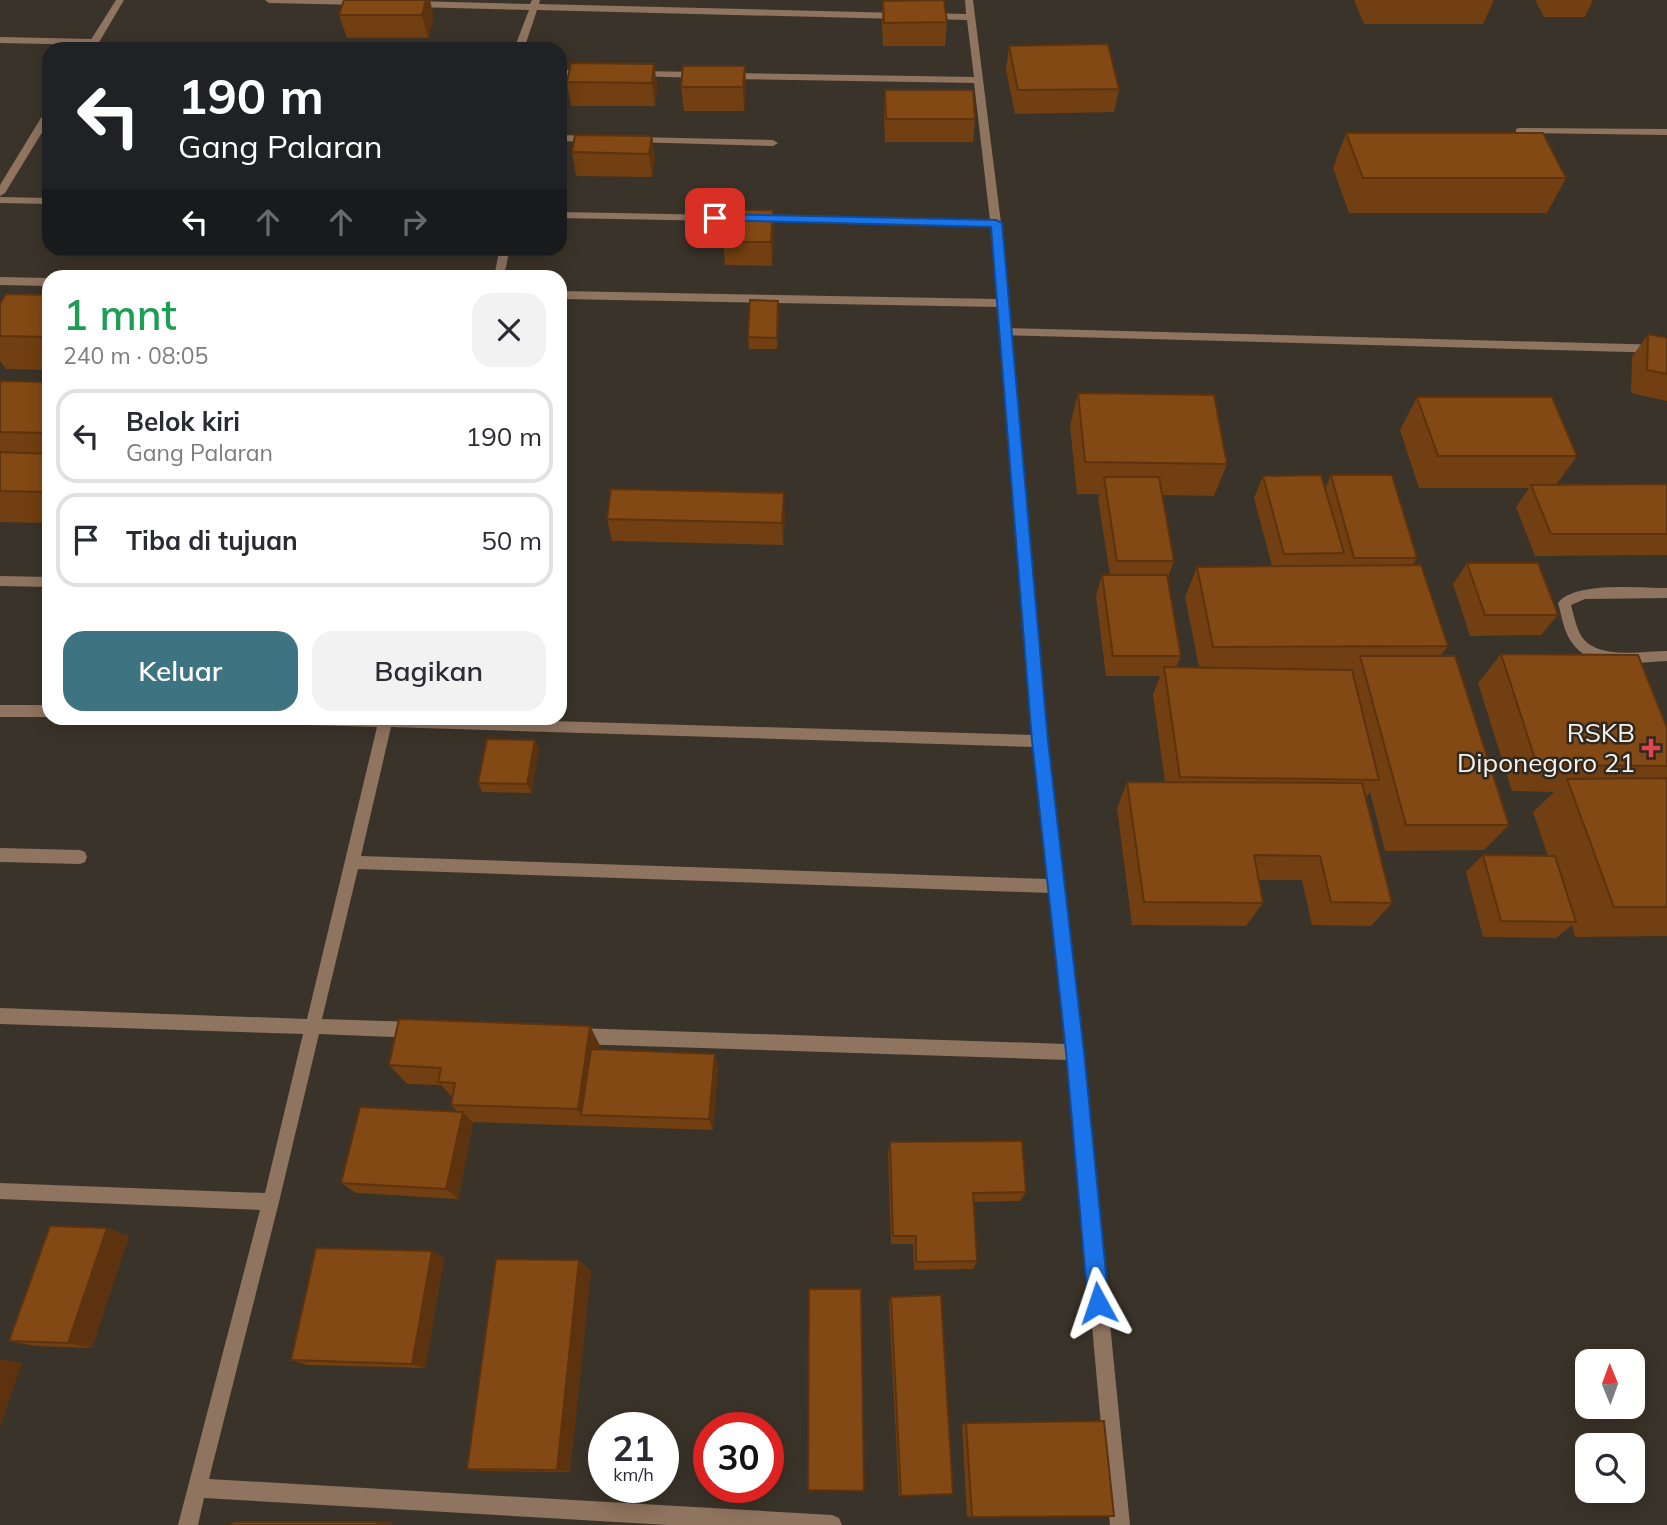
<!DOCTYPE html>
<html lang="id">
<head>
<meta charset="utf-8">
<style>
  :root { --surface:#fff; --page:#f2f2f3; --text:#2b2b33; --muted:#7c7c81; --line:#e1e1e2; --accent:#3e7381 }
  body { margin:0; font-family:Mulish,sans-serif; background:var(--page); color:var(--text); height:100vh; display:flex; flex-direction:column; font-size:26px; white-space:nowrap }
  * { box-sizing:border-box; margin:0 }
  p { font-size:23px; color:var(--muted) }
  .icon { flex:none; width:38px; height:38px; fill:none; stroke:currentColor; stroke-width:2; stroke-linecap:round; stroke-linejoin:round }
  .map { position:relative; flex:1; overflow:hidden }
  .panel { position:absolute; left:42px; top:270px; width:525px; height:455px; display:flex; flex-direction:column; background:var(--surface); border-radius:21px; box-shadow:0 4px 18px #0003 }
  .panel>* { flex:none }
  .hud { position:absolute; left:42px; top:42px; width:525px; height:214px; border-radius:21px; box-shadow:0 4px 18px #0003; background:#202124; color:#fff; overflow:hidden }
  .needle { width:46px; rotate:359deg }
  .buttons { position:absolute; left:1575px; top:1349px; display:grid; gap:14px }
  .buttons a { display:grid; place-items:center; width:70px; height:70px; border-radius:14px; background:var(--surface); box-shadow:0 4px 18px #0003; font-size:35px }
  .speed { position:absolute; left:588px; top:1412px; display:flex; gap:14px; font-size:35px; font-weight:700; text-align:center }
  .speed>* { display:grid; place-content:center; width:91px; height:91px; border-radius:50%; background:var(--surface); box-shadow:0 4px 18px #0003; line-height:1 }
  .speed small { font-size:18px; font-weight:400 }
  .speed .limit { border:10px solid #d22; background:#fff; color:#111 }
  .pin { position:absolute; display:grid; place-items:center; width:60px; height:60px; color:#fff; margin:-30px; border-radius:14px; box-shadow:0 4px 10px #0006 }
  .me { position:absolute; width:77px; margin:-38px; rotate:355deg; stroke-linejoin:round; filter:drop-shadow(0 0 5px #0008) }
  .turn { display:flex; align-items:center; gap:24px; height:147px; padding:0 21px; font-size:32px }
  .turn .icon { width:91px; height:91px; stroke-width:2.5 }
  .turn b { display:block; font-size:49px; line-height:60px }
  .lanes { display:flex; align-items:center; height:66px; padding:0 21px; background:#0003; justify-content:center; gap:35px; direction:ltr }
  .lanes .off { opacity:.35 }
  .round { display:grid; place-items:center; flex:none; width:74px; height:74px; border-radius:21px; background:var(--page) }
  .overview { display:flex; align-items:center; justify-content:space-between; height:119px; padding:0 21px }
  h1 { font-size:42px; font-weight:600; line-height:52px; color:#1e9e55 }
  .cta { display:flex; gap:14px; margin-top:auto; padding:14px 21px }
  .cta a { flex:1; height:80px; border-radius:21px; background:var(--accent); color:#fff; font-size:28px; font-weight:600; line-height:80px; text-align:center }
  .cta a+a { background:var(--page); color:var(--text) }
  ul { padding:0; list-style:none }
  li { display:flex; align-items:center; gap:21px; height:94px; margin:0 14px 10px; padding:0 7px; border:4px solid var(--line); border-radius:21px }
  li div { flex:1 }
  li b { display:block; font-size:26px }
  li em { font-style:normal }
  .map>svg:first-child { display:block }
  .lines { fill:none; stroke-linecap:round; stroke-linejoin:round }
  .service { fill:#8f745f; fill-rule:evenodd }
  .minor { fill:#8f745f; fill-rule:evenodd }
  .tertiary { fill:#8f745f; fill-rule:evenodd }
  .wall { fill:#713f11 }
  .shaded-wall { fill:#5c330e }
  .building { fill:#834914; stroke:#5c330e; stroke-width:2 }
  .route { fill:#1a73e8; stroke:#114b97; stroke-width:2 }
  .health-dot { fill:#e0444e; stroke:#2f2920; stroke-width:2.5 }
  .labels { text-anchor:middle; stroke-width:5; stroke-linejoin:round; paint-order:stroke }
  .poi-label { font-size:26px; fill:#f7f3ec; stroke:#2f2920; text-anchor:end }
</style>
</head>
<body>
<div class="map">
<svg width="1667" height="1525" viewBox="0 0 1667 1525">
  <rect width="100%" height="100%" fill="#3a3329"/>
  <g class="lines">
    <g class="service">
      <polygon points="1004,328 1667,345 1667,353 1000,335 1000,329"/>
      <path d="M1667 588V598L1585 599 1571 605C1574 615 1576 628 1582 637 1598 660 1643 651 1667 651V661C1639 662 1592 671 1573 644 1564 633 1562 617 1558 603 1574 581 1640 588 1667 588Z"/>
    </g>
    <g class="minor">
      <polygon points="265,0 364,0 365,2 361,5 269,3"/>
      <polygon points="532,0 540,0 539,4 900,13 904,16 900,19 537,10 524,49 514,49 529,10 413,7 409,4 413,1 530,4"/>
      <path d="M965 0H973L1001 223 1047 741 1083 1052 1130 1525H1110L1068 1060 576 1044 570 1041 568 1036 570 1031 576 1028 1066 1044 1050 893 358 869 322 1019 416 1022 422 1025 424 1030 422 1035 416 1038 319 1034 279 1202 209 1479 832 1515 839 1518 842 1525H668L204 1498 198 1525H178L260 1210 0 1199V1183L265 1193 303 1034 0 1024V1008L307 1019 377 727 275 724 270 722 268 718H450L1033 735 998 307 560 299V291L997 299 991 226 560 218V212L990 220 974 83 726 79 721 76 726 73 974 77 967 20 927 19 923 16 927 13 966 14ZM391 727 1034 747 1048 879 361 856Z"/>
      <polygon points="0,37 94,39 99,42 94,45 0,43"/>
      <polygon points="560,70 587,70 592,73 587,76 560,76"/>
      <polygon points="638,71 699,72 704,75 699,78 635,76 635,72"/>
      <polygon points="1519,128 1667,129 1667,135 1516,133 1516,129"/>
      <polygon points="560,135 593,136 598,139 593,142 560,141"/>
      <polygon points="635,137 773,140 778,143 773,146 632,142 632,138"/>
      <polygon points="0,197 49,198 49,204 0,203"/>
      <polygon points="500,248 510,248 504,276 494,276"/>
      <polygon points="0,277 49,278 49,286 0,285"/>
      <polygon points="0,576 49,577 49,587 0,586"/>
      <rect x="0" y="705" width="49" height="12"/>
      <polygon points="0,848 80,850 85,852 87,857 85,862 80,864 0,862"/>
    </g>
    <g class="tertiary">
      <polygon points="116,0 124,0 95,49 85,49"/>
      <polygon points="49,110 49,121 5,193 0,196 0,185 44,113"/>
    </g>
  </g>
  <g class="wall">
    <polygon points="344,0 434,17 428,38 347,38 339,15"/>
    <polygon points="1354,0 1494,0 1483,24 1364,24"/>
    <polygon points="1535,0 1593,0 1585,17 1544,17"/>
    <polygon points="883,1 947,22 945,46 883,46 882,24"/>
    <polygon points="1009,46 1119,89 1114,112 1015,114 1006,70"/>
    <polygon points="654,64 657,87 655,106 571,106 567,82"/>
    <polygon points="745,66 746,90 744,111 684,111 681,87"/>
    <polygon points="885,90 975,119 973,142 885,142 884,114"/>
    <polygon points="1346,133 1566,178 1547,213 1349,213 1333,168"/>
    <polygon points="652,136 655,160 652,177 576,176 572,152"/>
    <polygon points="774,234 772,266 725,265 723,242"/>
    <polygon points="49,295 49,370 6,369 0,361 0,304"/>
    <polygon points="779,313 777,349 749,349 748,337"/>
    <polygon points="1648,334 1667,338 1667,401 1631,393 1632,357"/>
    <polygon points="0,381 49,382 49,523 0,522"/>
    <polygon points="1078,393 1227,464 1214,496 1162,495 1174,561 1167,580 1181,656 1176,667 1199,667 1185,597 1197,567 1272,566 1254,498 1263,476 1325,489 1331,475 1417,558 1412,566 1448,646 1440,656 1509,825 1484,850 1385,851 1370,792 1366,797 1392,903 1371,926 1312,925 1302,880 1259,880 1263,903 1246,926 1132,925 1117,808 1127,782 1165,782 1153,695 1160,676 1106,676 1096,596 1102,575 1110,575 1098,499 1100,494 1077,494 1070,426"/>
    <polygon points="1417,397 1577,456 1556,485 1667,484 1667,555 1535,556 1516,507 1529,488 1419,488 1400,430"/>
    <polygon points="785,515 783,545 612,541 607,519"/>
    <polygon points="1467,563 1558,615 1541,635 1470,636 1453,584"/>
    <polygon points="1501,654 1667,728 1667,936 1575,937 1572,925 1556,938 1483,937 1466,872 1483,855 1548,856 1533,812 1554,792 1512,791 1478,683"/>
    <polygon points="539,749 531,793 482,792 478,783"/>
    <polygon points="590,1026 600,1046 599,1050 715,1054 718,1067 713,1130 472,1122 473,1123 458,1199 356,1193 341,1183 458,1112 451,1105 453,1098 441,1085 407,1084 389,1065"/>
    <polygon points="890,1142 1026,1192 1020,1201 974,1202 977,1261 973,1269 914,1270 913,1244 891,1244 888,1153"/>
    <polygon points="107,1228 129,1236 92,1348 35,1346 9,1341"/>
    <polygon points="432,1251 444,1259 425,1368 308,1365 291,1360"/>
    <polygon points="579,1260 591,1271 570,1472 484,1471 467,1469"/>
    <polygon points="891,1297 953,1494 899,1496 889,1303"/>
    <polygon points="966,1423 972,1517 967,1517 962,1425"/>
  </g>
  <g class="shaded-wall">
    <polygon points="426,0 430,0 434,17 428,38 422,15"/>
    <polygon points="654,64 657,87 655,106 652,83"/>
    <polygon points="745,66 746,90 744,111 743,87"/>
    <polygon points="652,136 655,160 652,177 649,154"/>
    <polygon points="773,210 774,234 772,266 771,242"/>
    <polygon points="778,301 779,313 777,349 777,338"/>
    <polygon points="784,493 785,515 783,545 782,523"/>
    <polygon points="535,740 539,749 531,793 527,784"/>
    <polygon points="590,1026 600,1046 590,1115 581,1115 578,1109"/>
    <polygon points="715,1054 718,1067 713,1130 709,1119"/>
    <polygon points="463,1112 473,1123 458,1199 446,1189"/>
    <polygon points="107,1228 129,1236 92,1348 68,1343"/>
    <polygon points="432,1251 444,1259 425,1368 412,1364"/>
    <polygon points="579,1260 591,1271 570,1472 557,1470"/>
    <polygon points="0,1359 22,1363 0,1427"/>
    <polygon points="393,1521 392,1525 377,1525 377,1522"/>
  </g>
  <g class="building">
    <polygon points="344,0 426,0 422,15 339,15"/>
    <polygon points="944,0 947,22 884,23 883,1"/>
    <polygon points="1108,44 1119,89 1018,90 1009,46"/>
    <polygon points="571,63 654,64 652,83 567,82"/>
    <polygon points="683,66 745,66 743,87 681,87"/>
    <polygon points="885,90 973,90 975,119 886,119"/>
    <polygon points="1346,133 1543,133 1566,178 1363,178"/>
    <polygon points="575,135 652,136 649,154 572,152"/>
    <polygon points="725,210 773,210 771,242 723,242"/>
    <polygon points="6,294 49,295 49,337 0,336 0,304"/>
    <polygon points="750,300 778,301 777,338 748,337"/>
    <polygon points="1648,334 1667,338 1667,374 1647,370"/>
    <polygon points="0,381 49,382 49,433 0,432"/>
    <polygon points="1078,393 1214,395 1227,464 1085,462"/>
    <polygon points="1417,397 1552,397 1577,456 1438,456"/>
    <polygon points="0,452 49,454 49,492 0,491"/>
    <polygon points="1321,475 1344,553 1284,554 1263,476"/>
    <polygon points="1331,475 1392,475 1417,558 1354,558"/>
    <polygon points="1104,477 1159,477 1174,561 1117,561"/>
    <polygon points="1667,484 1667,534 1551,534 1531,485"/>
    <polygon points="611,489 784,493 782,523 607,519"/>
    <polygon points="1467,563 1538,563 1558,615 1485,615"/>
    <polygon points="1421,565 1448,646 1213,647 1197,567"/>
    <polygon points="1102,575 1167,575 1181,656 1113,656"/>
    <polygon points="1501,654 1638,655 1667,728 1667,766 1537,765"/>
    <polygon points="1360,656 1455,656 1509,825 1406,825"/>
    <polygon points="1164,667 1352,670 1379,780 1180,777"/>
    <polygon points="487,739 535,740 527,784 478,783"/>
    <polygon points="1667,778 1667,907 1614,907 1567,779"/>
    <polygon points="1127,782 1362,783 1392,903 1331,902 1320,856 1254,855 1263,903 1144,902"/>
    <polygon points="1483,855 1555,856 1576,922 1501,921"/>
    <polygon points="399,1019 590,1026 578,1109 451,1105 455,1083 438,1082 441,1068 389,1065"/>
    <polygon points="591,1049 715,1054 709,1119 581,1115"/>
    <polygon points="360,1107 463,1112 446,1189 341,1183"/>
    <polygon points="1022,1141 1026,1192 973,1193 977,1261 916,1262 916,1236 893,1236 890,1142"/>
    <polygon points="50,1226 107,1228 68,1343 9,1341"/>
    <polygon points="316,1248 432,1251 412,1364 291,1360"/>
    <polygon points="496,1259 579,1260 557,1470 467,1469"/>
    <polygon points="809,1289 861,1289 864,1491 808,1490"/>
    <polygon points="941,1295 953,1494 901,1496 891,1297"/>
    <polygon points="1104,1421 1114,1516 972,1517 966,1423"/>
    <polygon points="232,1522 377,1522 377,1525 231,1525"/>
  </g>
  <polygon class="route" points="715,214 996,220 1002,223 1048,741 1084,1052 1109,1303 1106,1310 1098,1313 1091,1310 1088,1303 1066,1052 1032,741 991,227 711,220 709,218"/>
  <path class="health-dot" d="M1647.5 737.5h7v7h7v7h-7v7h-7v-7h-7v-7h7z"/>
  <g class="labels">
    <g class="poi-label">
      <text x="1635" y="742">RSKB<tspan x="1635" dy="30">Diponegoro 21</tspan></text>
    </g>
  </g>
</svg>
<div class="buttons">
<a><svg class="needle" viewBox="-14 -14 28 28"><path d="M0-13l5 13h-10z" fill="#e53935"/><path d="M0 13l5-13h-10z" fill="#7c7c81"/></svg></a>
<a><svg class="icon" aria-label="search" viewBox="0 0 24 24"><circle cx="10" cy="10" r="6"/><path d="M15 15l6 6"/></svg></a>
</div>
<div class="speed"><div>21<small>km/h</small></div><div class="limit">30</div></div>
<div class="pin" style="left:715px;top:218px;background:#d93025"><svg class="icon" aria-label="arrive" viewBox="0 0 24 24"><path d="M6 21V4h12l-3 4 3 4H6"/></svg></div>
<svg class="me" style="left:1098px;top:1303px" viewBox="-20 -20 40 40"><path d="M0-17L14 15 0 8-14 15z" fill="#1a73e8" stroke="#fff" stroke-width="4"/></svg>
<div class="hud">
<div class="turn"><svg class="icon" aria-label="left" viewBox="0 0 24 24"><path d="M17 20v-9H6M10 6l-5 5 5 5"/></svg><div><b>190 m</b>Gang Palaran</div></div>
<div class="lanes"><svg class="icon" aria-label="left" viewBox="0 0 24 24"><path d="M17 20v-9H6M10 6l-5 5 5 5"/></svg><svg class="icon off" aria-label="ahead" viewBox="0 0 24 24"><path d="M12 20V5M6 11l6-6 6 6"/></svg><svg class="icon off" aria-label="ahead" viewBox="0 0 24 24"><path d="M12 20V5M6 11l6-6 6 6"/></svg><svg class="icon off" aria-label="right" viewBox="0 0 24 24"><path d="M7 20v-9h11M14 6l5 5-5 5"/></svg></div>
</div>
<section class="panel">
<div class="overview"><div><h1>1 mnt</h1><p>240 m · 08:05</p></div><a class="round"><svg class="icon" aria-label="close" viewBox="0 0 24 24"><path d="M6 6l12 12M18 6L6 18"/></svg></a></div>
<ul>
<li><svg class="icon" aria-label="left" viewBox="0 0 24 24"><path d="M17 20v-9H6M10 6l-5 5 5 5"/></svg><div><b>Belok kiri</b><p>Gang Palaran</p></div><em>190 m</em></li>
<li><svg class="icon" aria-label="arrive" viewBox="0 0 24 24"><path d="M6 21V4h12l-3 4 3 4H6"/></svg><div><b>Tiba di tujuan</b></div><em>50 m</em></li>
</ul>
<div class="cta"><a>Keluar</a><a>Bagikan</a></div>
</section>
</div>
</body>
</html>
